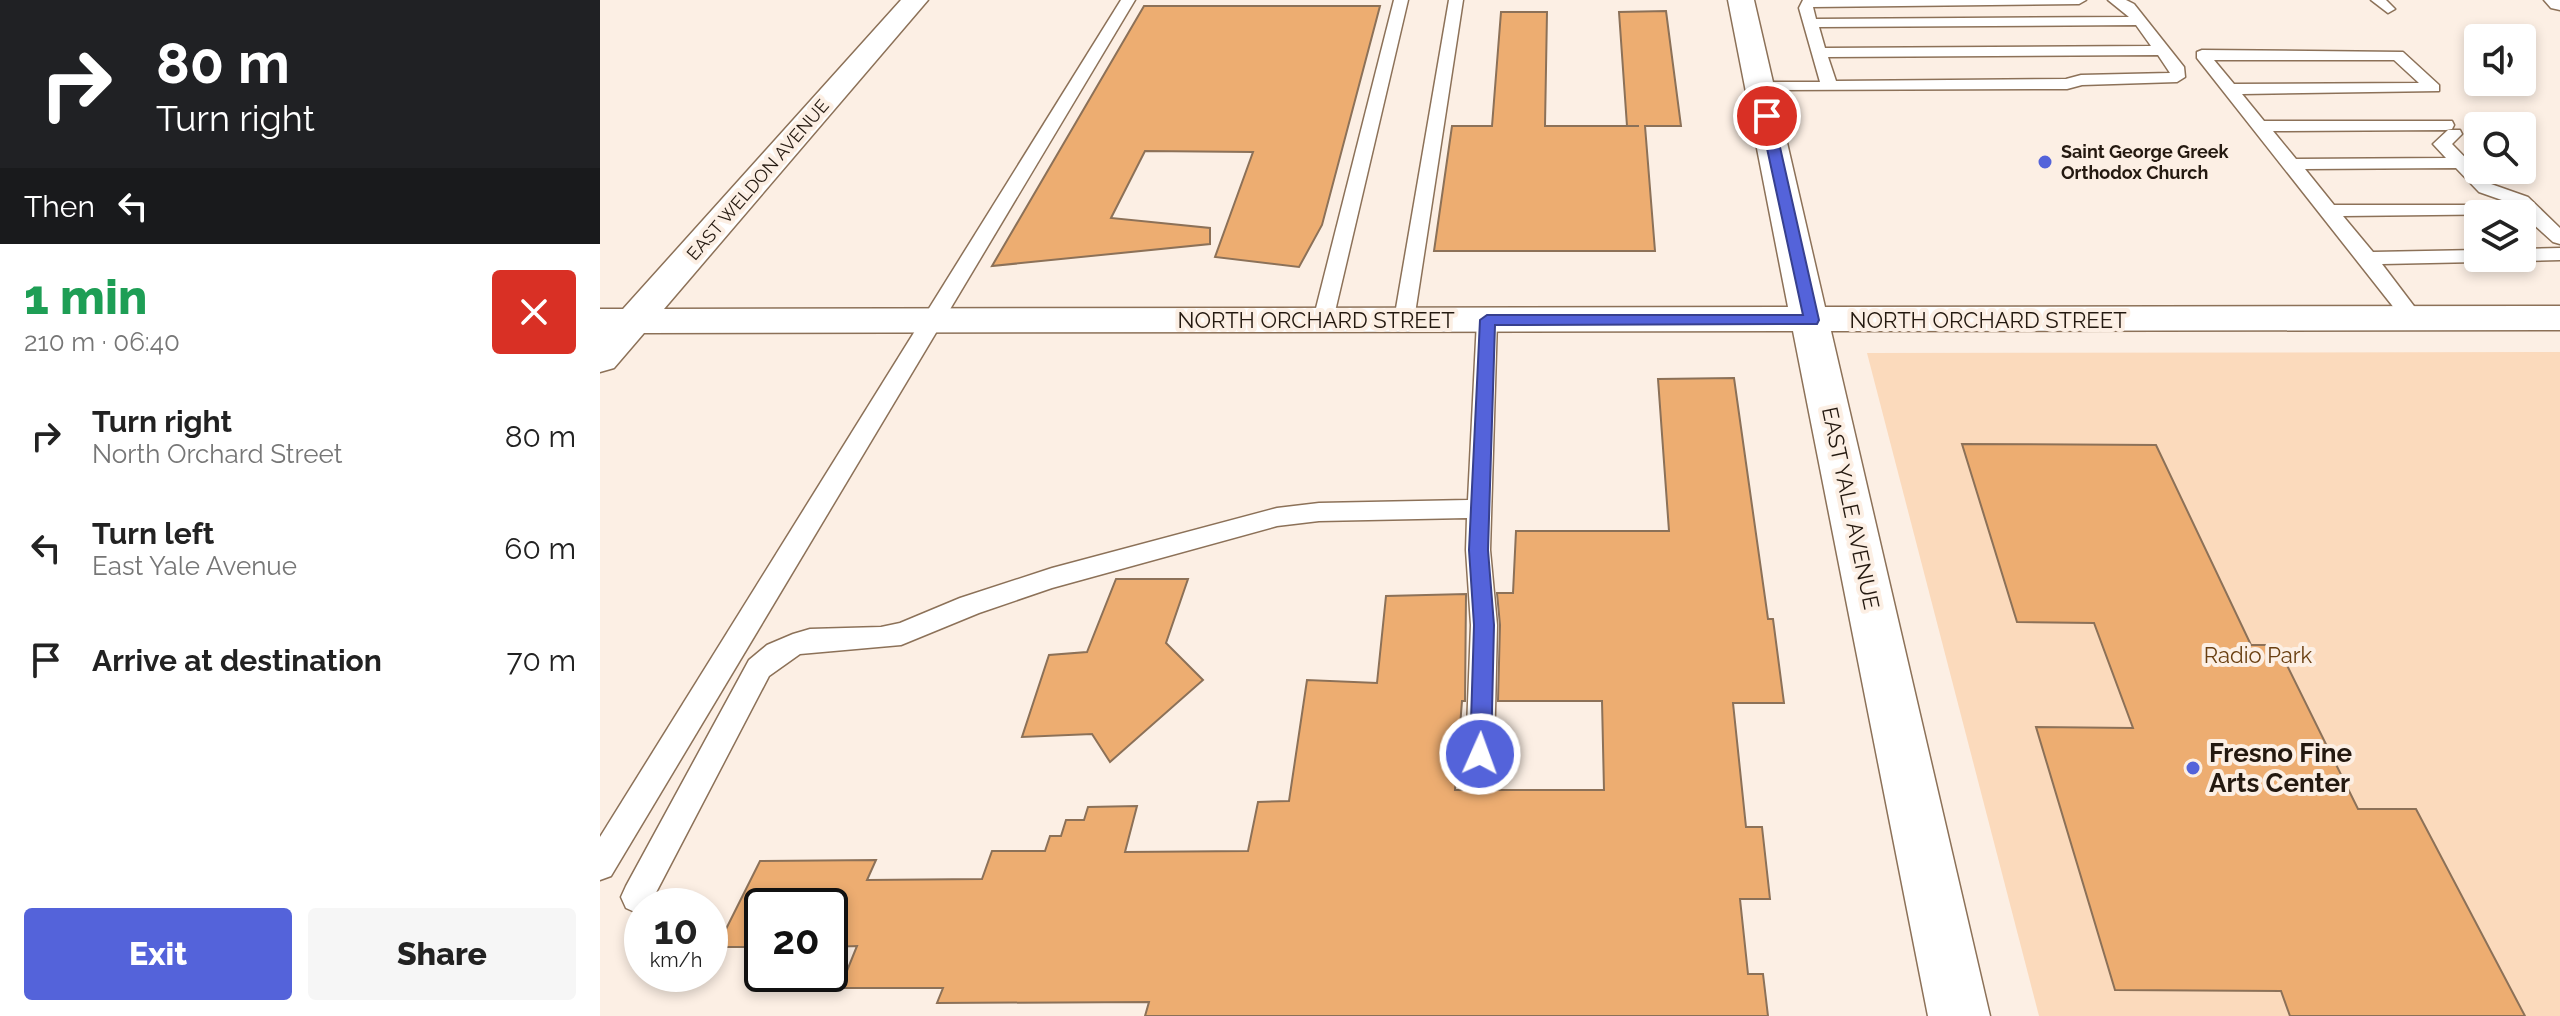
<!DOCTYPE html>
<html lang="en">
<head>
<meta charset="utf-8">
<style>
  :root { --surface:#fff; --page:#f6f6f6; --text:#222; --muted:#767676; --accent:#5463da }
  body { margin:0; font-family:Raleway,sans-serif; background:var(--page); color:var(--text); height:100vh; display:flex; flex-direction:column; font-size:30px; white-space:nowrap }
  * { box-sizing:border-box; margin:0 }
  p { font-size:26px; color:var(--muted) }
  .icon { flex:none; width:44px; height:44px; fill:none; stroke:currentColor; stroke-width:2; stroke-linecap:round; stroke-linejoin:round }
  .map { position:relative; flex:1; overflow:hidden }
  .sheet { display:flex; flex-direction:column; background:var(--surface); width:600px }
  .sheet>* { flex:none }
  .hud { background:#202124; color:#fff; overflow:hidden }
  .fabs { position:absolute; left:1864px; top:24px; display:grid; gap:16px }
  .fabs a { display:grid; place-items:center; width:72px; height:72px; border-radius:8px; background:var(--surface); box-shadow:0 4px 12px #0003; font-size:40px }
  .speed { position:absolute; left:24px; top:888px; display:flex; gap:16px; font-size:40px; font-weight:700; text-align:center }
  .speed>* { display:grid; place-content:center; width:104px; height:104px; border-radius:50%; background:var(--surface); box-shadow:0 4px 12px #0003; line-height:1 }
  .speed small { font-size:20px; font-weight:400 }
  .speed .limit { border:4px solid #111; border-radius:12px; background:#fff; color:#111 }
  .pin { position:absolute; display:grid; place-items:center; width:68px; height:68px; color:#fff; margin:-34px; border:4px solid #fff; border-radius:50%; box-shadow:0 2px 8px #0007 }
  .me { position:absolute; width:88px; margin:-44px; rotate:2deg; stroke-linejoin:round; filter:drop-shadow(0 0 6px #0008) }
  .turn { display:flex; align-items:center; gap:28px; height:168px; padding:0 24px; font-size:36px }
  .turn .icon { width:104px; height:104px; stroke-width:2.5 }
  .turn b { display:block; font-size:56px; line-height:68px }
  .then { display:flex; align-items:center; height:76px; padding:0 24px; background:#0003; gap:16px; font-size:30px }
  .round { display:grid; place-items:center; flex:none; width:84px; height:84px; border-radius:8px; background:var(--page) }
  .overview { display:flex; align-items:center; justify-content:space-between; height:136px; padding:0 24px }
  h1 { font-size:48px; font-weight:800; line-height:60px; color:#1e9e55 }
  .primary-button { display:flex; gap:16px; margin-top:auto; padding:16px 24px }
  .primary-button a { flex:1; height:92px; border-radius:8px; background:var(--accent); color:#fff; font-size:32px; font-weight:800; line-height:92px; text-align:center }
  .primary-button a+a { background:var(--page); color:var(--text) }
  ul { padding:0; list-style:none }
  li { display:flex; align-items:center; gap:24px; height:112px; padding:0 24px }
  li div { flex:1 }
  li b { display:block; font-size:30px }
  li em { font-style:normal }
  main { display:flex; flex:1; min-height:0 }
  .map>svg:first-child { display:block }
  .green { fill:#fbdabc }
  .building { fill:#edad71; stroke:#8c7158; stroke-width:2 }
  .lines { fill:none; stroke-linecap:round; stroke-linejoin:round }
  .service-casing { stroke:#8c7158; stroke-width:3 }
  .minor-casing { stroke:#8c7158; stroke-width:3 }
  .secondary-casing { stroke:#8c7158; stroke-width:3 }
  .service { fill:#fff; fill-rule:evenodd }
  .minor { fill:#fff; fill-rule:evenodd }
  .secondary { fill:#fff; fill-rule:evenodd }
  .route { fill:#5463da; stroke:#37408e; stroke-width:2 }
  .poi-dot { fill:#5463da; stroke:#fcefe4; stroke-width:3 }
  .labels { text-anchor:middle; stroke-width:8; stroke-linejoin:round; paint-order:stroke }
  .far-poi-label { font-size:18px; font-weight:bold; fill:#241910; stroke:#fcefe4; text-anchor:start }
  .far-street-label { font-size:18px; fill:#241910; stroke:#fcefe4 }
  .street-label { font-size:22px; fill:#241910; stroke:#fcefe4 }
  .park-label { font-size:22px; fill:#693f11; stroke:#fcefe4 }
  .near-poi-label { font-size:26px; font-weight:bold; fill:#241910; stroke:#fcefe4; text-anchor:start }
</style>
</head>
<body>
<main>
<section class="sheet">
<div class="hud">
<div class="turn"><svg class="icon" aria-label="right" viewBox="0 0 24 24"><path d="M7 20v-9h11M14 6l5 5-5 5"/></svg><div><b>80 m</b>Turn right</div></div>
<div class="then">Then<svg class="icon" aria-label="left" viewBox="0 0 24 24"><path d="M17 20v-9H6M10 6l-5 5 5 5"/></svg></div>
</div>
<div class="overview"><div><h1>1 min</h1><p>210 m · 06:40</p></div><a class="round" style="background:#d93025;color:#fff"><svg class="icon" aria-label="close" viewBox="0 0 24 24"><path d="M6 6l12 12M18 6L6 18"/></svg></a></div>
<ul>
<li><svg class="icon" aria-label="right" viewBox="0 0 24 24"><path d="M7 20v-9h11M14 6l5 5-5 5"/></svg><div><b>Turn right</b><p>North Orchard Street</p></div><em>80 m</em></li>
<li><svg class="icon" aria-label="left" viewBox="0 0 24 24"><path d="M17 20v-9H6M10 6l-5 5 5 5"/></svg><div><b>Turn left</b><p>East Yale Avenue</p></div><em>60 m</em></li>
<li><svg class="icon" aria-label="arrive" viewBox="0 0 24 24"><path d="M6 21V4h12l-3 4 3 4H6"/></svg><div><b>Arrive at destination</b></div><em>70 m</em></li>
</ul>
<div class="primary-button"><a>Exit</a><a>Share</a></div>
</section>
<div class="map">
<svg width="1960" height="1016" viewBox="0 0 1960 1016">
  <rect width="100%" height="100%" fill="#fcefe4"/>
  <polygon class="green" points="1960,352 1960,1016 1439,1016 1267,353"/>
  <g class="building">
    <polygon points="544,6 780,6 722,225 699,267 615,257 653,152 545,151 511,218 610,228 610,244 392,266"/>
    <polygon points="1066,11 1081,126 1045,126 1055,251 834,251 852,126 892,126 901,12 947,12 945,126 1039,126 1027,126 1019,12"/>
    <polygon points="1134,378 1168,619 1173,619 1184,703 1133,703 1146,827 1162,827 1170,899 1140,899 1148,974 1163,974 1168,1016 545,1016 549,1002 337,1003 343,988 240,988 257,946 230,947 230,906 162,906 162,947 117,947 160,861 276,860 267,880 382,879 392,851 445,851 450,836 461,836 466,820 484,820 488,807 537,806 525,852 648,851 658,802 689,801 707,680 777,683 786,596 866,594 865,701 862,701 855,790 1004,790 1002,701 898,701 900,625 897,593 913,593 916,531 1069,531 1058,379"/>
    <polygon points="1362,444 1556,445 1651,645 1677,645 1758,809 1816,809 1925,1016 1690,1016 1681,991 1515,990 1436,727 1533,728 1494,623 1417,622"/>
    <polygon points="516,579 588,579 566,643 603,680 510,762 492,734 422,737 449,655 487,652"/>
  </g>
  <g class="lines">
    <defs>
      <g id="service">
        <polygon points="521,0 535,0 11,876 0,880 0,837"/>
        <polygon points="794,0 808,0 733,320 723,327 713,320"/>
        <polygon points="849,0 863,0 814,320 804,327 794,320"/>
        <path d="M1203 0H1486L1479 4 1213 7 1216 19 1529 17 1508 0H1526L1534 4 1584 67 1585 77 1577 82 1482 85 1467 89 1154 90 1152 87 1160 82H1220L1199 8ZM1536 25 1551 46 1225 48 1219 27ZM1558 55 1570 73 1481 75 1466 79 1236 81 1228 57Z"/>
        <polygon points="1771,0 1786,0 1795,9 1788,13"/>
        <path d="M1602 50 1803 52 1839 85V91L1642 94 1664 121H1852L1854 125 1852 129 1846 130 1673 131 1696 159 1846 158 1833 144 1848 130H1860L1862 134 1852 144 1891 184 1928 197 1960 228V244L1953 242 1922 214 1743 216 1773 252 1878 250V258H1886L1878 262 1782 264 1823 318 1820 323H1806L1597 58V52ZM1614 60H1794L1819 83 1634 84ZM1856 168 1879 192 1916 205H1734L1705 169Z"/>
        <polygon points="1960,248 1960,260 1922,261 1914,258 1922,258 1922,249"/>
        <polygon points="887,313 897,320 890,550 897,625 894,754 890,763 880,767 870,763 866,754 871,625 866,550 867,518 719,521 677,526 452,588 379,613 301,645 200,654 169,676 49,906 42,906 42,911 37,913 26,908 21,897 26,886 149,660 167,645 193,634 210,629 281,627 300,623 360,598 452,568 677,508 719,503 868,500 877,320"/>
      </g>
      <polygon id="minor" points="301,0 328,0 64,309 1188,307 1128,0 1154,0 1225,307 1960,306 1960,330 1231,331 1390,1016 1328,1016 1193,331 44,333 14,368 0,372 0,309 23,309"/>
      <polygon id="secondary" points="1944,0 1960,0 1960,10 1951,8"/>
    </defs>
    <use href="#service" class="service-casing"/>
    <use href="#minor" class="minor-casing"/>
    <use href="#secondary" class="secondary-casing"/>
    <use href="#service" class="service"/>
    <use href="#minor" class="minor"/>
    <use href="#secondary" class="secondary"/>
  </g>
  <polygon class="route" points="1167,112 1173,116 1219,320 1217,324 895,325 888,550 894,625 891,754 888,761 880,764 873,761 870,754 874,625 869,550 880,320 887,315 1203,315 1160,116"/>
  <g class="poi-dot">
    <circle cx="1445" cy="162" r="8"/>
    <circle cx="1593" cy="768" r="8"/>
  </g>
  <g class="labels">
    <g class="far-poi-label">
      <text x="1461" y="158">Saint George Greek<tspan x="1461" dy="21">Orthodox Church</tspan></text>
    </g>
    <g class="far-street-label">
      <text transform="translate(158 180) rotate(-49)" y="6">EAST WELDON AVENUE</text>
    </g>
    <g class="street-label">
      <text x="716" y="328">NORTH ORCHARD STREET</text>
      <text x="1388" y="328">NORTH ORCHARD STREET</text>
      <text transform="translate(1251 508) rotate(78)" y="8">EAST YALE AVENUE</text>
    </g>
    <g class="park-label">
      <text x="1658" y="663">Radio Park</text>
    </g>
    <g class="near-poi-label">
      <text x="1609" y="762">Fresno Fine<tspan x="1609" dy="30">Arts Center</tspan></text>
    </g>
  </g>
</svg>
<div class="fabs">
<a><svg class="icon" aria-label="sound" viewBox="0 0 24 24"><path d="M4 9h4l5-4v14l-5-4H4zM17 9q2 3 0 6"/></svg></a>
<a><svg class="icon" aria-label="search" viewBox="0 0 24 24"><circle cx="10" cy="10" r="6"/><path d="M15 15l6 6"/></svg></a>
<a><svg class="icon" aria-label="layers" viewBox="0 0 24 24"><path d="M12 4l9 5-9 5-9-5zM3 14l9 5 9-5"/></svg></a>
</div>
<div class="speed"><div>10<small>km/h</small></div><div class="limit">20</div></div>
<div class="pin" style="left:1167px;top:116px;background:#d93025"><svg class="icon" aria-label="arrive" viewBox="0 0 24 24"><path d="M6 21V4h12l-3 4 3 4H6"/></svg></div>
<svg class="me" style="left:880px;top:754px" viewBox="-20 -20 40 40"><circle r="17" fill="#5463da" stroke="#fff" stroke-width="3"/><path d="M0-11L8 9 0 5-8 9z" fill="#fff"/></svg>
</div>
</main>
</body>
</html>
